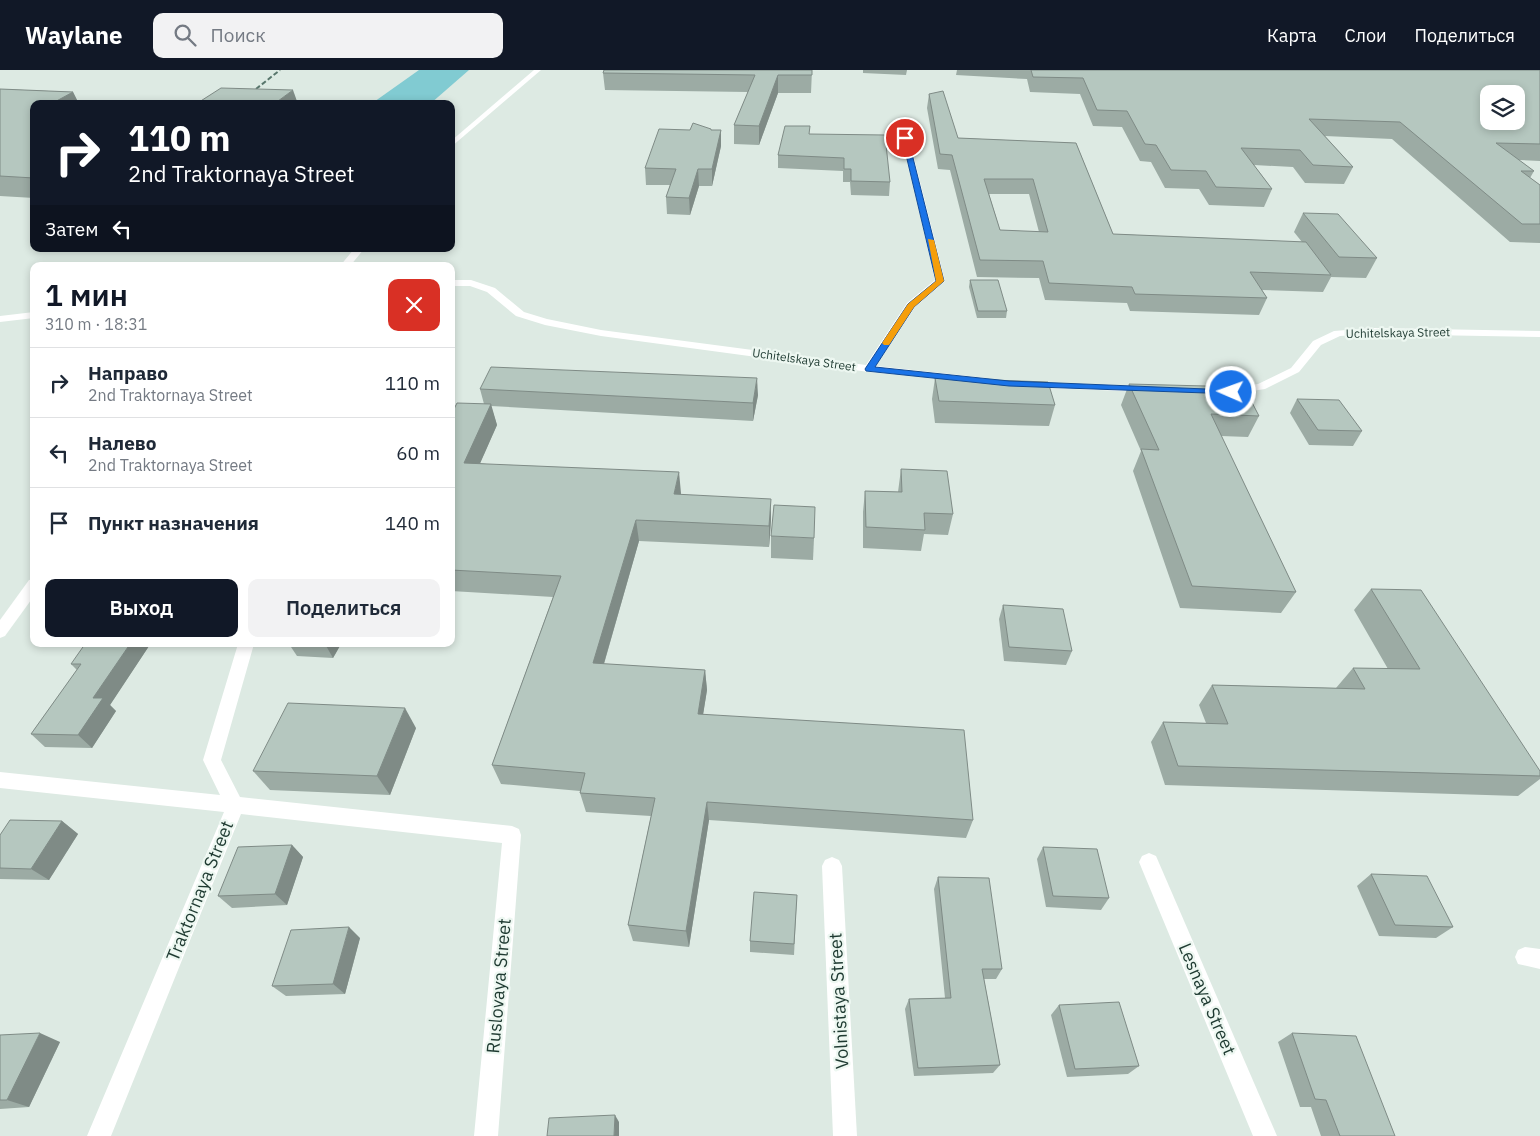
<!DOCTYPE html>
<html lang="ru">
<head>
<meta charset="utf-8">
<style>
  :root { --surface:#fff; --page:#f2f2f3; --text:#1f2937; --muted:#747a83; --line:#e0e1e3; --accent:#111827 }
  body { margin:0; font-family:"IBM Plex Sans",sans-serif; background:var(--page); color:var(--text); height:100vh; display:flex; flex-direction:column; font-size:19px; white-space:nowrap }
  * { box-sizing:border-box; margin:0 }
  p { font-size:16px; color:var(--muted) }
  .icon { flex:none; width:28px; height:28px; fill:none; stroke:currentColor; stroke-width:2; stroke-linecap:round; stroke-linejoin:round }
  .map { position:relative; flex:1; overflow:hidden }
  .drawer { position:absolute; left:30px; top:192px; width:425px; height:385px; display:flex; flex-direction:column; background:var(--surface); border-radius:10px; box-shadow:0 2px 8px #0003 }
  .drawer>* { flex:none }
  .banner { position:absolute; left:30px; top:30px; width:425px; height:152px; border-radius:10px; box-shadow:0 2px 8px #0003; background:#111827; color:#fff; overflow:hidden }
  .controls { position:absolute; left:1480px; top:15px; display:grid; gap:10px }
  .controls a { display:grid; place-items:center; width:45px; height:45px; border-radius:10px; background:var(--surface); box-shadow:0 2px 8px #0003; font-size:25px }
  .pin { position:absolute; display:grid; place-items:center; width:42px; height:42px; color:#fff; margin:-21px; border:2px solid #fff; border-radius:50%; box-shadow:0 1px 5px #0007 }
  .me { position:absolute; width:55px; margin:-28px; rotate:272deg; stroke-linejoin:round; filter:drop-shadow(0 0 4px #0008) }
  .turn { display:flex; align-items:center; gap:18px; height:105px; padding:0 15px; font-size:22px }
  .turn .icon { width:65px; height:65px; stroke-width:2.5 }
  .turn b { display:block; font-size:35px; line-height:42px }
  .then { display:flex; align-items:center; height:48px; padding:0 15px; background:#0003; gap:10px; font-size:19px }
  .round { display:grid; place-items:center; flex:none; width:52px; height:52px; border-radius:10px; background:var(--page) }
  .head { display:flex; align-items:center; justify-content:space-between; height:85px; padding:0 15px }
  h1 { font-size:30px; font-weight:600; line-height:38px; color:var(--accent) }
  .button { display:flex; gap:10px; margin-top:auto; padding:10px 15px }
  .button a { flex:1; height:58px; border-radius:10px; background:var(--accent); color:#fff; font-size:20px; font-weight:600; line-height:58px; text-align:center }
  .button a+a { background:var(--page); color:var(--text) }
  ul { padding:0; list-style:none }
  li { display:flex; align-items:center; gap:15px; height:70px; padding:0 15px; border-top:1px solid var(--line) }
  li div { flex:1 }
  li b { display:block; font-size:19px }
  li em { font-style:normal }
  header { display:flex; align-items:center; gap:30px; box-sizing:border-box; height:70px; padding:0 25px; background:var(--accent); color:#fff }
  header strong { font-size:24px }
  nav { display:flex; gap:28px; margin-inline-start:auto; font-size:18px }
  .search { width:350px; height:45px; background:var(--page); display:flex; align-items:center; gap:12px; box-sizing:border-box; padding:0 18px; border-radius:10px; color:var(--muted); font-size:19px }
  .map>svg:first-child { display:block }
  .water { fill:#81cbd2 }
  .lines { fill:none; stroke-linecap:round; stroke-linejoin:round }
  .minor { fill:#fff; fill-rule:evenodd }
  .rail { stroke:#58766c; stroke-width:2; stroke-dasharray:5 2.5; stroke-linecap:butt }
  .wall { fill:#9caba4; fill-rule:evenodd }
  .shaded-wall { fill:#7f8b86 }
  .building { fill:#b5c7bf; stroke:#7f8b86; fill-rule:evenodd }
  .route { fill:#1a73e8; stroke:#114b97 }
  .slow { fill:#f59e0b }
  .labels { text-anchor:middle; stroke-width:4.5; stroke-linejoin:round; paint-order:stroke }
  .far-street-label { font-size:12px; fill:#1e3a31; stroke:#edf7f1 }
  .near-street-label { font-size:18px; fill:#1e3a31; stroke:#edf7f1 }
</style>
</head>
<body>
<header>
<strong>Waylane</strong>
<div class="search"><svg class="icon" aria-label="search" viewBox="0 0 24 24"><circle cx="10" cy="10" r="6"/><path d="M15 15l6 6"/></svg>Поиск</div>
<nav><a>Карта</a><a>Слои</a><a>Поделиться</a></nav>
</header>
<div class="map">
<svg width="1540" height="1066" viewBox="0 0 1540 1066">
  <rect width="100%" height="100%" fill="#ddeae3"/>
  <polygon class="water" points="419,0 469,0 430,34 371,34"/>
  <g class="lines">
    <g class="minor">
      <polygon points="534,0 541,0 451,77 451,71"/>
      <polygon points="902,66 909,68 945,211 915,237 876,296 986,308 992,311 990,313 869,302 601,266 545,255 516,246 487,222 470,216 451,216 451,210 471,210 495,218 524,242 547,249 601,260 866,295 907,233 935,210"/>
      <polygon points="354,179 364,179 350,196 340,196"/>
      <polygon points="34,242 34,248 0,252 0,246"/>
      <polygon points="1372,258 1540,261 1540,267 1372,264 1340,266 1321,275 1299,302 1265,319 1226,325 1220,322 1226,319 1258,314 1291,298 1313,271 1334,261"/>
      <polygon points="1028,312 1148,316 1154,319 1148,322 1024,317 1022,315"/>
      <polygon points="34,509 34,526 5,566 0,568 0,550 29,510"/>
      <polygon points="238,574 254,574 221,690 240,727 512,756 519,759 521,765 498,1066 474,1066 502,773 241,744 111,1066 87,1066 224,742 0,718 0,702 220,725 203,690"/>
      <polygon points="1149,783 1156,786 1277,1066 1253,1066 1139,792 1142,786"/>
      <polygon points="832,787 839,790 842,796 857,1066 833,1066 822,796 825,790"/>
      <polygon points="1525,877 1540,879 1540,899 1518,894 1515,887 1518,880"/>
    </g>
    <polyline class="rail" points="256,19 280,0"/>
  </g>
  <g class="wall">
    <polygon points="812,0 811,23 778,23 759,75 734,74 734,55 748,22 605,20 603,3"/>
    <polygon points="863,0 907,0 906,5 863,3"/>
    <polygon points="957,0 1540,0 1540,91 1519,90 1534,101 1530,108 1540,115 1540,173 1510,172 1392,69 1325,66 1353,97 1344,114 1305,113 1293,97 1254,95 1272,119 1264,137 1209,135 1199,119 1165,118 1151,92 1140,91 1122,57 1093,56 1080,24 1030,22 1027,9 956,5"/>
    <polygon points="0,19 73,22 79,34 34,34 34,128 0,126"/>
    <path d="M929 24 958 68 1076 73 1113 164 1302 172 1294 162 1303 143 1377 188 1366 208 1331 207 1323 222 1262 220 1267 228 1259 245 1130 241 1127 233 1045 230 1039 208 977 207 950 100 938 99 927 38ZM989 124H1029L1039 162 1000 160Z"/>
    <polygon points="711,60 721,60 721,76 712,116 699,116 690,145 667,144 666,127 670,115 646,115 645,98"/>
    <polygon points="810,64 890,112 889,126 851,125 850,112 843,112 843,101 778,98 778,85"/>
    <polygon points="970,210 1007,241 1006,248 977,248 969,217"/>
    <polygon points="935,308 1055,335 1049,356 935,353 932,329"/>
    <polygon points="1129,314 1259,346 1248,367 1221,366 1296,522 1281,543 1180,538 1133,401 1141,381 1121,335"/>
    <polygon points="480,319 758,325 753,351 491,336 497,355 480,393 681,423 681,425 771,450 769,477 639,471 604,594 705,600 707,620 703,644 973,750 966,768 709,750 689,877 633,871 628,855 651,746 586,742 580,723 580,721 501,714 492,695 553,527 451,521 451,345 484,334"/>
    <polygon points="1297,329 1362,361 1353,376 1309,375 1290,343"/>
    <polygon points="901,399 953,444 948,465 924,464 921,481 863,478 863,442 865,421 898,422"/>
    <polygon points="771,466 814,468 813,490 771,488"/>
    <polygon points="1371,519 1540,701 1540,709 1518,726 1165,715 1151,672 1163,652 1206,653 1199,635 1212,615 1336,618 1353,598 1388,599 1354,540"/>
    <polygon points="1003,535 1072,581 1066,595 1004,591 999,549"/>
    <polygon points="289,574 341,574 333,588 297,586"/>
    <polygon points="149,576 110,635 116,641 92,678 45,677 31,664 77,600 71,594"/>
    <polygon points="416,658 390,725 270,720 253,701"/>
    <polygon points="62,751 78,764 49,810 0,809 0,765"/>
    <polygon points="292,775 303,787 287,835 232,838 218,826"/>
    <polygon points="1043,777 1109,828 1101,840 1046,837 1037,789"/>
    <polygon points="1371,804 1453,857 1436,868 1379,866 1357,816"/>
    <polygon points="938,807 1002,899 996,909 984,909 1000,995 993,1003 914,1006 905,939 909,929 945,928 934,819"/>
    <polygon points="797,825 794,885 750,882 750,871"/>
    <polygon points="360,868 345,924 286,926 272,916"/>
    <polygon points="1059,935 1139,996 1128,1004 1067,1007 1051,945"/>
    <polygon points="1292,963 1395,1066 1321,1066 1311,1037 1300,1037 1278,972"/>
    <polygon points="0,965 60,972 29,1037 0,1039"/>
  </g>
  <g class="shaded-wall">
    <polygon points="778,5 778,23 759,75 759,56"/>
    <polygon points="293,20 298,34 274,34"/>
    <polygon points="73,22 79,34 51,34"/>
    <polygon points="721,60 721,76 712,116 712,99"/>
    <polygon points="698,99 699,116 690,145 689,128"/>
    <polygon points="757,308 758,325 753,351 753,333"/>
    <polygon points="491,334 497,355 471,414 464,393"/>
    <polygon points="679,402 681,423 676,446 674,424"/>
    <polygon points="771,429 771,450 769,477 769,456"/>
    <polygon points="636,450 639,471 598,614 593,593"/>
    <polygon points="130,574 147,574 149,576 110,635 116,641 92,678 78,665 93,628"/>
    <polygon points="325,574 341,574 333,588"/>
    <polygon points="705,600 707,620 700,664 698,644"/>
    <polygon points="405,638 416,658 390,725 377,706"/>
    <polygon points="707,732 709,750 689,877 686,861"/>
    <polygon points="62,751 78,764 49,810 31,799"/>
    <polygon points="292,775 303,787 287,835 275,824"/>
    <polygon points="349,857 360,868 345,924 333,914"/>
    <polygon points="40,963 60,972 29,1037 7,1030"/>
    <polygon points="615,1045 619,1052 619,1066 614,1066"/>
  </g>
  <g class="building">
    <polygon points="604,0 812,0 812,5 778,5 759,56 734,55 755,5 603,3"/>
    <path d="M1031 0H1540V74L1496 73 1534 101H1521L1540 115V154H1522L1400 52 1309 49 1353 97 1313 95 1300 80 1241 78 1272 119 1216 117 1206 101 1171 100 1156 75 1145 74 1127 41 1097 40 1083 8 1033 7ZM1489 24H1516V51H1489Z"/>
    <polygon points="221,18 293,20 274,34 196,34"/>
    <polygon points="0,19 73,22 51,34 34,34 34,108 0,106"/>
    <path d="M943 21 958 68 1076 73 1113 164 1306 172 1331 205 1250 202 1267 228 1135 224 1132 217 1049 213 1043 191 980 190 952 85 940 84 929 24ZM984 109H1033L1048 162 1000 160Z"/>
    <polygon points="693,53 711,59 711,60 721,60 712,99 698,99 689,128 666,127 676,99 645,98 659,59 690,60"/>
    <polygon points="785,56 810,56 809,64 885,65 890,112 851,111 851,99 844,99 844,88 778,85"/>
    <polygon points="1303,143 1338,144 1377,188 1339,187"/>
    <polygon points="970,210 998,210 1007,241 978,241"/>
    <polygon points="491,297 757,308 753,333 480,319"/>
    <polygon points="935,308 1048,312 1055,335 939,331"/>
    <polygon points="1129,314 1244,317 1259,346 1211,344 1296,522 1192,516 1141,379 1159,380"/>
    <polygon points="1297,329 1339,330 1362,361 1318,360"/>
    <polygon points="457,333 491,334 464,393 679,402 674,424 771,429 769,456 636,450 593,593 705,600 698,644 964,660 973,750 707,732 686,861 628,855 655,728 580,723 585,703 492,695 561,506 451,500 451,345"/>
    <polygon points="901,399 947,401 953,444 924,443 925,460 866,457 865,421 902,422"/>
    <polygon points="774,435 815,437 814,468 771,466"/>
    <polygon points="1371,519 1421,520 1540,701 1540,706 1178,696 1163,652 1228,654 1212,615 1365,619 1353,598 1420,599"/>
    <polygon points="1003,535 1063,539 1072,581 1009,577"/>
    <polygon points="85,574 130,574 93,628 103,628 78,665 31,664 81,594 71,594"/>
    <polygon points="288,633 405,638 377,706 253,701"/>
    <polygon points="10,750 62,751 31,799 0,798 0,765"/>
    <polygon points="292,775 275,824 218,826 238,777"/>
    <polygon points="1043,777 1097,779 1109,828 1053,826"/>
    <polygon points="1371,804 1427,806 1453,857 1395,855"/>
    <polygon points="938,807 989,808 1002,899 982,899 1000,995 918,998 909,929 951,928"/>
    <polygon points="754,822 797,825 794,874 750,871"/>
    <polygon points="349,857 333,914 272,916 291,860"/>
    <polygon points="1119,932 1139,996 1075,999 1059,935"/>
    <polygon points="40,963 7,1030 0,1030 0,965"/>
    <polygon points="1292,963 1356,966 1395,1066 1340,1066 1326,1030 1315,1029"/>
    <polygon points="615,1045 614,1066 547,1066 549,1048"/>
  </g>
  <polygon class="route" points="905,66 908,68 944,211 914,237 875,297 1009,311 1231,320 1234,321 1234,324 1009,316 866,301 865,299 908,234 936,211 902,68"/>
  <polygon class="slow" points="928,169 934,170 944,211 914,237 889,275 884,275 882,273 908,234 936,211"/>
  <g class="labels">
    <g class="far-street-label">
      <text transform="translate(1398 263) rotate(-1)" y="4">Uchitelskaya Street</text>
      <text transform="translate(804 290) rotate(8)" y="4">Uchitelskaya Street</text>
    </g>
    <g class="near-street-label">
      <text transform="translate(200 821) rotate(-68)" y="6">Traktornaya Street</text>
      <text transform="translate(499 916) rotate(-85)" y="6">Ruslovaya Street</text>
      <text transform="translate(1207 929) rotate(67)" y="6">Lesnaya Street</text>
      <text transform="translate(839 931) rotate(-93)" y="6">Volnistaya Street</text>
    </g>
  </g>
</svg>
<div class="controls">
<a><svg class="icon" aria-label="layers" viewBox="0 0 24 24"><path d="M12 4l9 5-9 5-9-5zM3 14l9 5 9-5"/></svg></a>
</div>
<div class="pin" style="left:905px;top:68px;background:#d93025"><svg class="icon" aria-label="arrive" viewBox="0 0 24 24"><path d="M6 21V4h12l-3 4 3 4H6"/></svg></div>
<svg class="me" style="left:1231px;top:322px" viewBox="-20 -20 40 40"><circle r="17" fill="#1a73e8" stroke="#fff" stroke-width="3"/><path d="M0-11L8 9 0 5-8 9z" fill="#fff"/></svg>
<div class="banner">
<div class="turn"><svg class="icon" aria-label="right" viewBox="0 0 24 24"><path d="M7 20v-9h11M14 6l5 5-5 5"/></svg><div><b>110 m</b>2nd Traktornaya Street</div></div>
<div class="then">Затем<svg class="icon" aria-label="left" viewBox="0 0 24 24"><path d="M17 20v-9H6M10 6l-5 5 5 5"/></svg></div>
</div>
<section class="drawer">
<div class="head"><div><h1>1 мин</h1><p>310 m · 18:31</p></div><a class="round" style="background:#d93025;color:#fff"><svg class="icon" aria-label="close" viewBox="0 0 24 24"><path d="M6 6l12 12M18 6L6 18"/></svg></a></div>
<ul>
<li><svg class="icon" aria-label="right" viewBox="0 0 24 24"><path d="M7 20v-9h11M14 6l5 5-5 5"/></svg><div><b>Направо</b><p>2nd Traktornaya Street</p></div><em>110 m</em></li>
<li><svg class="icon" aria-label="left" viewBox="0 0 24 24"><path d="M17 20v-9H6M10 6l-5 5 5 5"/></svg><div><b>Налево</b><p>2nd Traktornaya Street</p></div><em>60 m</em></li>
<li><svg class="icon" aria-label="arrive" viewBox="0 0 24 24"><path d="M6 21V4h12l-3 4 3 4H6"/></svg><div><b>Пункт назначения</b></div><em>140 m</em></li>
</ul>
<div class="button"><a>Выход</a><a>Поделиться</a></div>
</section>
</div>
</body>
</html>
